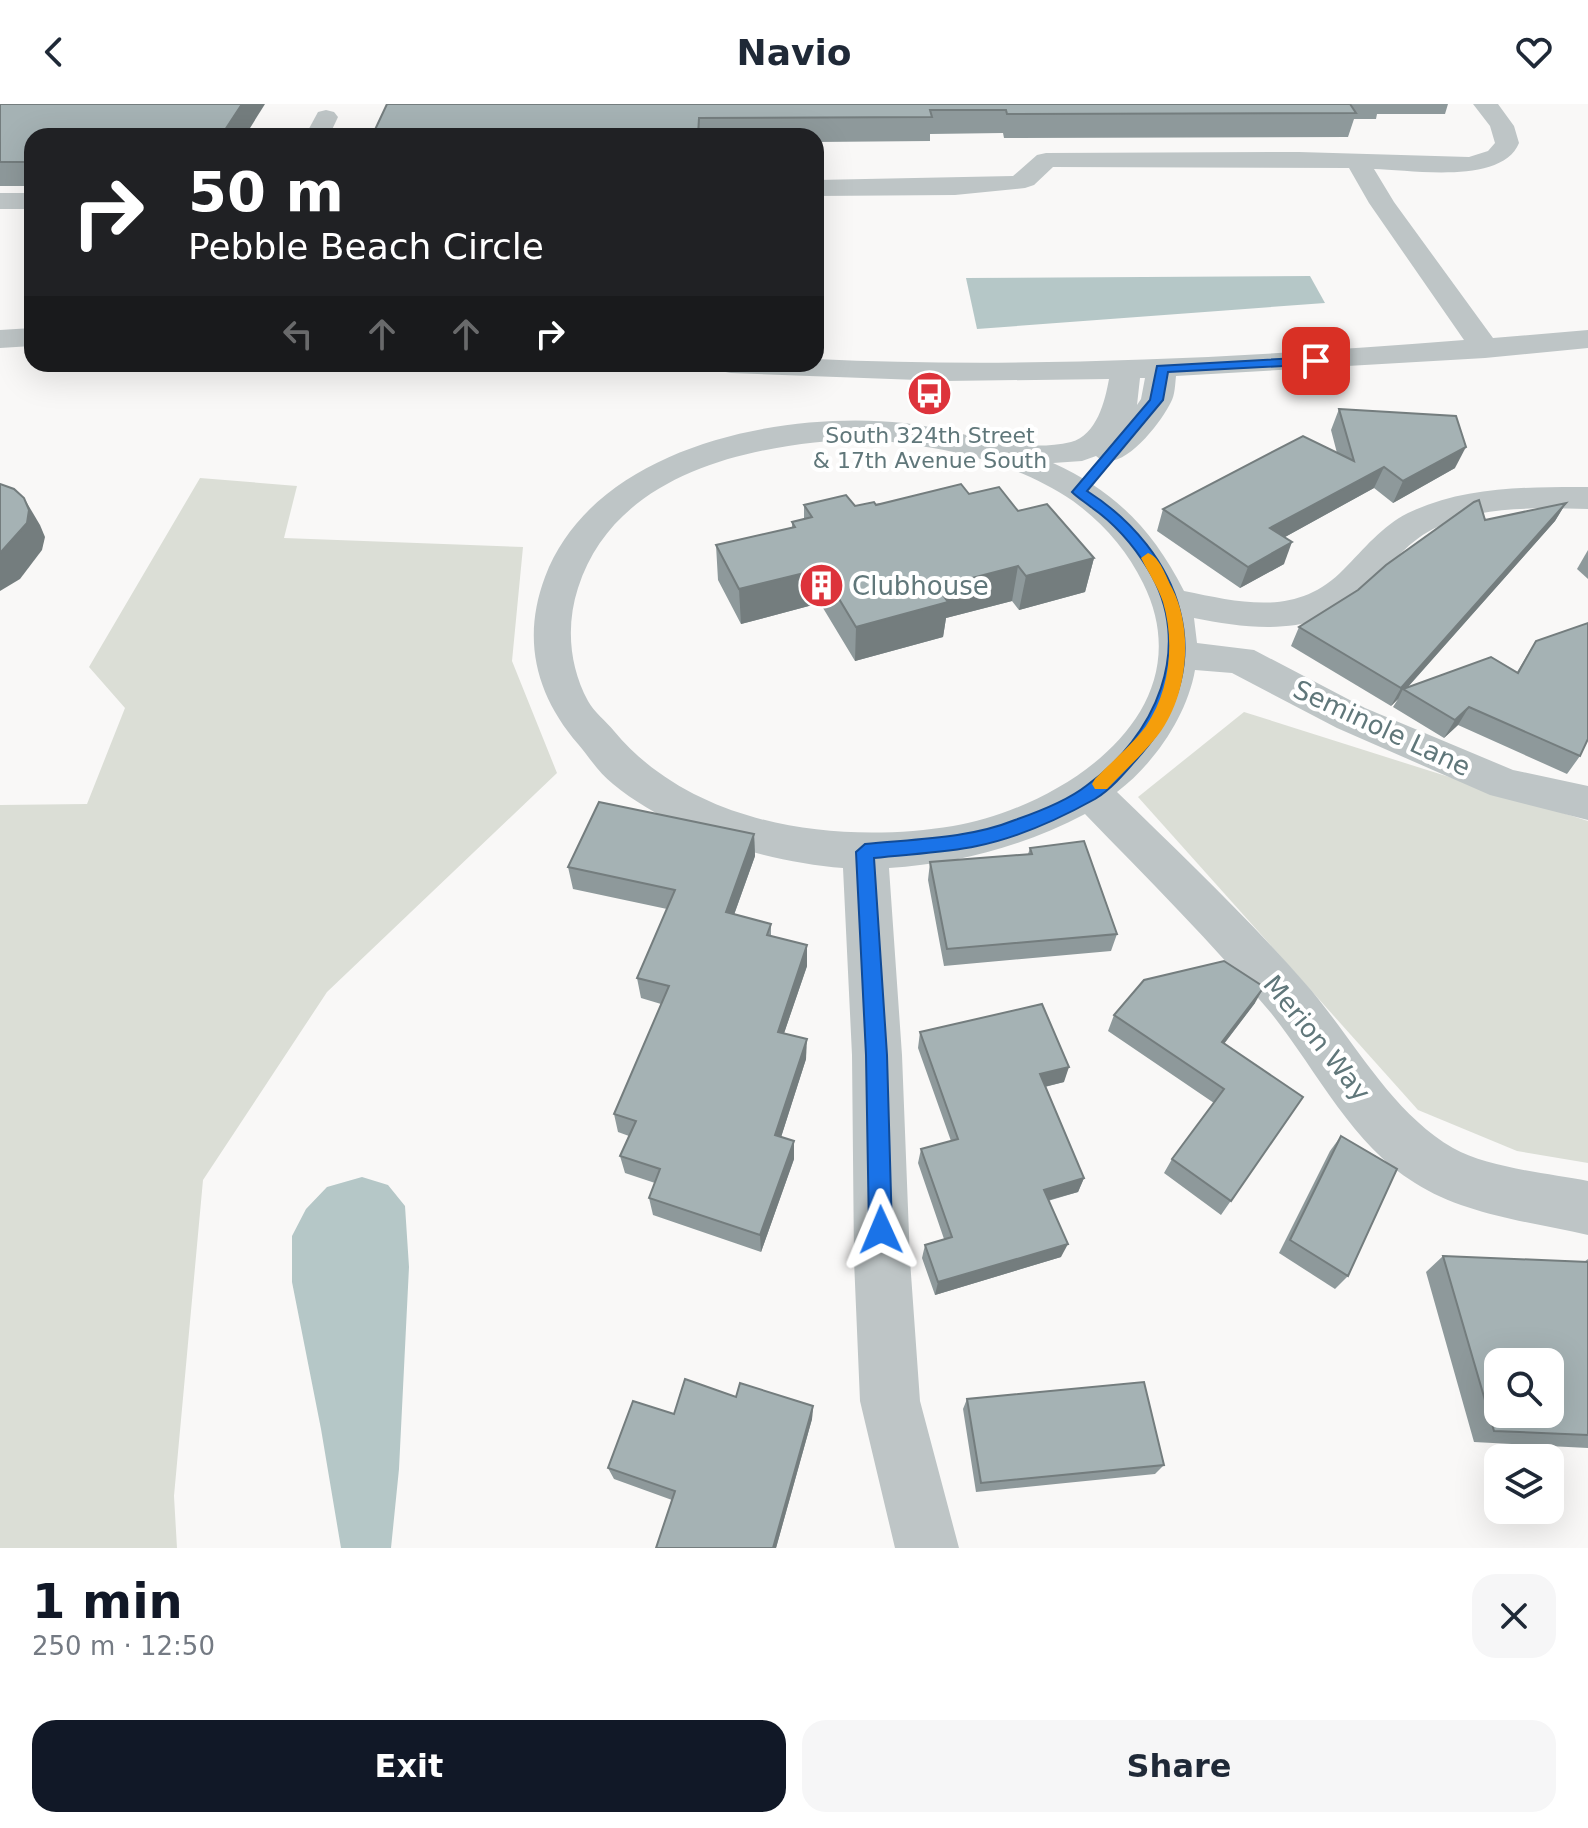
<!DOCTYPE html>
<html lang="en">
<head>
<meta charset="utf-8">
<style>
  :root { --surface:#fff; --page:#f6f6f7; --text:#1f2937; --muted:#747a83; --accent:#111827 }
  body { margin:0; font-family:"DejaVu Sans",sans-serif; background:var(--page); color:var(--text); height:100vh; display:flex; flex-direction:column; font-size:30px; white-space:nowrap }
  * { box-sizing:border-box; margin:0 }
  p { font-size:26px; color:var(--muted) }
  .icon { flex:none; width:44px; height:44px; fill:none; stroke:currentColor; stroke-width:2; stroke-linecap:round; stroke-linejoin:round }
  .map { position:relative; height:1444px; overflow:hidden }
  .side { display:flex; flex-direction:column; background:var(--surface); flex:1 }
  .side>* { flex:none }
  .hud { position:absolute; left:24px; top:24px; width:800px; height:244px; border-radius:24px; box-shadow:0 8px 32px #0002; background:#202124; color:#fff; overflow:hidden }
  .fabs { position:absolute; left:1484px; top:1244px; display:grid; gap:16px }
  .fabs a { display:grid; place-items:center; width:80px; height:80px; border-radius:16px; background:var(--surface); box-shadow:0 8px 32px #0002; font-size:40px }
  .pin { position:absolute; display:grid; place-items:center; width:68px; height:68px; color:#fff; margin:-34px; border-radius:16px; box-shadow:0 4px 12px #0006 }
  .me { position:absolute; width:88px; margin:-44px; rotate:359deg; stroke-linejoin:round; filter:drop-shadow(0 0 6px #0008) }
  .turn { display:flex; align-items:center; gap:28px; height:168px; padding:0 32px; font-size:36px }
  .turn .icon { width:104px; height:104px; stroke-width:2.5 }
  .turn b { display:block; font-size:56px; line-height:68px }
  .lanes { display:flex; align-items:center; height:76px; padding:0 32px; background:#0003; justify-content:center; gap:40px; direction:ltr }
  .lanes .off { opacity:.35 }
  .round { display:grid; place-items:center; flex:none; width:84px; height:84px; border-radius:24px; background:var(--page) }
  .summary { display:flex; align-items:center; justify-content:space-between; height:136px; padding:0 32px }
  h1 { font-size:48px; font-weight:700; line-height:60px; color:var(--accent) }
  .cta { display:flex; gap:16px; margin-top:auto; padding:16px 32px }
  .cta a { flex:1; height:92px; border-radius:24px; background:var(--accent); color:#fff; font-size:32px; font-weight:700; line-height:92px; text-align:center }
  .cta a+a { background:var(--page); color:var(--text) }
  header { display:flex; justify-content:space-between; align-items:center; height:104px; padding:0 32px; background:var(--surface); font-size:36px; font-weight:700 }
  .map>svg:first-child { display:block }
  .green { fill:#dbded6 }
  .water { fill:#b5c7c7 }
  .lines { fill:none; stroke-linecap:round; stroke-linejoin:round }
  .minor { fill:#bec5c6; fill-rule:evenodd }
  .wall { fill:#8e999b }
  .shaded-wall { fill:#747d7e }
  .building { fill:#a5b2b4; stroke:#747d7e; stroke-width:2; fill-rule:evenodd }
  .route { fill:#1a73e8; stroke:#114b97; stroke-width:2 }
  .slow { fill:#f59e0b }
  .labels { text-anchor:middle; stroke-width:8; stroke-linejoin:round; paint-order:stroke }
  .far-poi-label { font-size:22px; fill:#60777a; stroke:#fff }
  .poi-label { font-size:26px; fill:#60777a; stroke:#fff; text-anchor:start }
  .street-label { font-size:26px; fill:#60777a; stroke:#fff }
</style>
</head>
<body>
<header><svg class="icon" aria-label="back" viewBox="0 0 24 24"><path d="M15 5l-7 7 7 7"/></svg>Navio<svg class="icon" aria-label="heart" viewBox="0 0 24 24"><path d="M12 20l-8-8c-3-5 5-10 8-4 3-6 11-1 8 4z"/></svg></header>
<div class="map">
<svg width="1588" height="1444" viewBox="0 0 1588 1444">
  <rect width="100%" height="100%" fill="#f9f8f7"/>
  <g class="green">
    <polygon points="200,374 297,382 284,434 523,443 512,557 557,669 327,888 203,1076 174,1392 177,1444 0,1444 0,701 87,700 125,604 89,563"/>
    <polygon points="1244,608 1588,717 1588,1059 1517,1047 1418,1006 1138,693"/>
  </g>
  <g class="water">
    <polygon points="1310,172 1325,199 977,225 966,174"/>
    <polygon points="362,1073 388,1081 405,1102 409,1163 399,1365 391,1444 341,1444 321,1325 292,1178 292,1132 306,1105 327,1083"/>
  </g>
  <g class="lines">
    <g class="minor">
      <path d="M1473 0H1498L1514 22 1519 39C1502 81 1412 66 1374 65L1394 98 1493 234 1588 226V244L1485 254 1176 272C1175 281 1175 291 1171 298 1161 319 1119 374 1096 352L1082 357 1053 359C1116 388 1153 426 1184 487 1243 499 1298 513 1344 465 1364 445 1382 422 1408 409 1464 382 1528 383 1588 383V405C1536 404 1480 401 1433 425 1404 440 1388 465 1366 487 1318 533 1254 526 1194 514L1197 539 1254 546 1365 604 1513 666 1588 682V716L1490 691 1337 624 1232 569 1195 566C1187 612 1154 660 1117 688 1181 750 1245 811 1304 878 1352 932 1389 1007 1453 1044 1489 1064 1547 1069 1588 1077V1131C1531 1118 1465 1111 1415 1079 1352 1041 1316 965 1271 909 1213 840 1148 775 1085 710 1024 742 958 760 889 764L902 951 910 1156 920 1297 959 1444H895L860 1297 854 1156 852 951 843 764C766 758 674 730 613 680 599 669 589 653 578 640 535 590 522 534 545 473 594 342 782 306 904 319 960 325 1014 351 1071 338 1097 331 1105 297 1109 275L945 277 731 269 720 267 716 260H816V255C1032 265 1249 253 1464 236L1369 99 1349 64 1053 63 1034 81 1025 84 955 91 816 92V76L1013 72 1037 51 1046 49 1299 48 1469 53 1488 47 1495 39 1490 22ZM1140 274H1145L1141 295 1137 301ZM865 335C937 342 1012 355 1073 397 1103 419 1127 446 1143 479 1207 608 1063 703 953 722 837 741 693 722 614 627 606 617 594 608 588 597 569 562 566 521 578 484 616 365 758 339 865 335Z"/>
      <polygon points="326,6 334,8 338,13 329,32 305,32 318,8"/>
      <rect x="0" y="89" width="32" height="16"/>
      <polygon points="32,224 32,242 0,244 0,226"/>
    </g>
  </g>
  <g class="wall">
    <polygon points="0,0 32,32 32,82 0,82"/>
    <polygon points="387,0 1448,0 1445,10 1377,10 1376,15 1354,15 1348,33 1004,34 1003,29 930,30 930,37 816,38 816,32 372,32"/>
    <polygon points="1339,305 1455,364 1393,399 1374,384 1285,433 1284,460 1240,484 1157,427 1163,405 1337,349 1331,326"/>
    <polygon points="969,390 1018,407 1094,454 1085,488 1019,506 1012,497 946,514 943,533 855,557 820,499 741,520 718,476 716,441 792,424 792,418 804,415 804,401 855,402"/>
    <polygon points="1566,399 1555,417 1408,583 1517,568 1536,537 1580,652 1567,670 1458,621 1444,634 1393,603 1398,595 1391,602 1291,542 1299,523 1485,416"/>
    <polygon points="1588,446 1588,475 1577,465"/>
    <polygon points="754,730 755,752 734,811 771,820 771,832 807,841 807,862 784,929 806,955 781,1033 794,1055 761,1148 653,1111 649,1094 655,1079 625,1069 620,1052 629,1032 618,1028 614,1010 661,900 641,894 637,874 667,805 573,785 568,763"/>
    <polygon points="1030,744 1117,830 1111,847 944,862 928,776 930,758 1028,750"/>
    <polygon points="1255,899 1224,940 1303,993 1221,1111 1164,1069 1172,1055 1214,999 1108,927 1114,911"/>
    <polygon points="920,928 1064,978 1045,983 1084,1074 1078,1088 1048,1097 1061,1153 935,1191 922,1154 925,1141 944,1135 918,1059 921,1045 951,1037 918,944"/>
    <polygon points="1341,1032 1348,1172 1335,1185 1279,1149 1330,1047"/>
    <polygon points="1443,1152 1584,1158 1588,1155 1588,1344 1474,1338 1426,1168"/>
    <polygon points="736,1293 813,1302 812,1315 776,1444 656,1444 672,1396 614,1375 608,1364 674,1310"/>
    <polygon points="967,1295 1164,1361 1155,1370 976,1388 963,1305"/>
  </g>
  <g class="shaded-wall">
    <polygon points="242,0 265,0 245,32 221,32"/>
    <polygon points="1466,343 1455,364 1393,399 1403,377"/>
    <polygon points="1384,363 1374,384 1263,445 1270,424"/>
    <polygon points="24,394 40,421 45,433 42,446 20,475 0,487 0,449"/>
    <polygon points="1566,399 1555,417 1405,586 1403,585 1398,595 1391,602 1401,584"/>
    <polygon points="1292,438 1284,460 1240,484 1248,463"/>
    <polygon points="1094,454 1085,488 1019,506 1026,472"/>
    <polygon points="1018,462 1012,497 946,514 943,533 855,557 856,523 937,483"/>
    <polygon points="821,465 820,499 741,520 739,485"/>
    <polygon points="1469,603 1458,621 1444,634 1455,616"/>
    <polygon points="754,730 755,752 727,830 726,808"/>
    <polygon points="807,841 807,862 778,947 778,928"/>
    <polygon points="1264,883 1255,899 1213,954 1222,938"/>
    <polygon points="807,935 806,955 776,1049 775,1031"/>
    <polygon points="1069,963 1064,978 1035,985 1040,970"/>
    <polygon points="794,1037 794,1055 761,1148 760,1131"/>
    <polygon points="1084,1074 1078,1088 1038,1099 1044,1086"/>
    <polygon points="1068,1140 1061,1153 935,1191 938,1178"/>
    <polygon points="813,1302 812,1315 776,1444 773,1444"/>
  </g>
  <g class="building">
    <polygon points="0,0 242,0 221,32 32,32 32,58 0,58"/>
    <polygon points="387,0 1350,0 1356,9 1007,10 1006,6 930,6 932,13 699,14 698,32 372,32"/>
    <polygon points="1339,305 1456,312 1466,343 1403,377 1384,363 1270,424 1292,438 1248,463 1163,405 1303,332 1354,357"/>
    <polygon points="0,380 14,385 24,394 29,406 27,419 0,449"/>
    <polygon points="961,380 969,390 999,383 1018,407 1047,400 1094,454 1026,472 1018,462 937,483 948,498 856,523 821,465 739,485 716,441 795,423 792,418 812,413 804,401 846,391 855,402 874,398 876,401"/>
    <polygon points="1479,396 1485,416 1566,399 1401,584 1299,523 1358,486 1386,461 1474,398"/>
    <polygon points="1588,519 1588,635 1580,652 1469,603 1455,616 1403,585 1491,553 1518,569 1536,537"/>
    <polygon points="599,698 754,730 726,808 771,820 767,831 807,841 778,928 807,935 775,1031 794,1037 760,1131 649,1094 660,1065 620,1052 636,1017 614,1010 669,882 637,874 675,786 568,763"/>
    <polygon points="1084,737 1117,830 947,845 930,758 1032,750 1030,744"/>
    <polygon points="1224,857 1264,883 1222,938 1303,993 1231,1097 1172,1055 1224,985 1114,911 1144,876"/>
    <polygon points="1042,900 1069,963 1040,970 1084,1074 1044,1086 1068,1140 938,1178 925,1141 952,1133 921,1045 958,1035 920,928"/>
    <polygon points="1341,1032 1397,1065 1348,1172 1290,1136"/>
    <path d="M1443 1152 1588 1158V1331L1494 1327ZM1498 1258H1550V1310H1498Z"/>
    <polygon points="685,1275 736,1293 740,1279 813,1302 773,1444 656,1444 675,1387 608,1364 633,1297 674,1310"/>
    <polygon points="1144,1278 1164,1361 981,1379 967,1295"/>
  </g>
  <path class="route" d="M1316 253 1323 257 1321 260 1168 268 1163 296 1087 387C1181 447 1222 558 1142 649 1128 665 1113 684 1095 695 1059 715 1017 734 977 742 944 749 908 750 874 754L887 951 892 1126 889 1134 881 1138 873 1134 869 1126 866 951 856 748 865 740C914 735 968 735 1015 716 1038 708 1067 697 1086 682 1155 633 1196 543 1148 465 1134 442 1114 419 1091 403 1085 398 1078 394 1072 388L1150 296 1157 262Z"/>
  <path class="slow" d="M1148 449C1160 453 1166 473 1172 484 1194 526 1188 592 1158 631 1143 650 1124 667 1107 685H1095L1092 680 1095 675C1111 658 1132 641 1146 622 1170 587 1175 538 1163 498 1158 483 1148 468 1141 454Z"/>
  <defs>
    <symbol id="bus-disc" viewBox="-11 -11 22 22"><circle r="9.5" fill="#dd333b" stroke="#fff"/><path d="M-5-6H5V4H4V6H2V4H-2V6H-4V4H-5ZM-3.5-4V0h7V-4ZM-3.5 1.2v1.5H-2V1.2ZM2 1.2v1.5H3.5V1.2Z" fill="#fff"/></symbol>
    <symbol id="building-disc" viewBox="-11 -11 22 22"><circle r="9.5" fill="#dd333b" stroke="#fff"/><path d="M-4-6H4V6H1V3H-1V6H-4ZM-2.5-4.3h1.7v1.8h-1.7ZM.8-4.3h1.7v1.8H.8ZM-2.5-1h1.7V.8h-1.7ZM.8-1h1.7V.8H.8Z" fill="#fff"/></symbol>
  </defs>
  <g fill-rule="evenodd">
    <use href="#bus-disc" x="904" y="264" width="51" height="51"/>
    <use href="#building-disc" x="796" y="456" width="51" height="51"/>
  </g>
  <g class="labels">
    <g class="far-poi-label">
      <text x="930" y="339">South 324th Street<tspan x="930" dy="25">&amp; 17th Avenue South</tspan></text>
    </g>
    <g class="poi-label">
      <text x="852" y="491">Clubhouse</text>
    </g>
    <g class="street-label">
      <text transform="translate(1382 624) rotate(25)" y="9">Seminole Lane</text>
      <text transform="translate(1317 934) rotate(51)" y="9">Merion Way</text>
    </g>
  </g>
</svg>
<div class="fabs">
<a><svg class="icon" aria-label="search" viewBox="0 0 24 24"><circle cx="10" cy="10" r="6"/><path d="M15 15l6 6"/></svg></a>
<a><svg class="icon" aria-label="layers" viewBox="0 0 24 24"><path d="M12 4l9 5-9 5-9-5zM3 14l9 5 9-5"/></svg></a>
</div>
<div class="pin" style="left:1316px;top:257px;background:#d93025"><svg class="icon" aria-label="arrive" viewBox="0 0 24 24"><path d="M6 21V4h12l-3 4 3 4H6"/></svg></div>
<svg class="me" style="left:881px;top:1126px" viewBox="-20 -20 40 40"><path d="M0-17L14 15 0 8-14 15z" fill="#1a73e8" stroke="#fff" stroke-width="4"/></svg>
<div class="hud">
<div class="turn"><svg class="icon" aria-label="right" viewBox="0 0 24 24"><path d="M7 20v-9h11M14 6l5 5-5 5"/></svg><div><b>50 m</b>Pebble Beach Circle</div></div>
<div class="lanes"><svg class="icon off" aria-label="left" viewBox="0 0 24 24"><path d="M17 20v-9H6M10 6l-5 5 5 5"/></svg><svg class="icon off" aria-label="ahead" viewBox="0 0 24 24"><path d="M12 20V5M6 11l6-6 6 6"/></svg><svg class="icon off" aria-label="ahead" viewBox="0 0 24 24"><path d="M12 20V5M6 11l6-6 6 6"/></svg><svg class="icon" aria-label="right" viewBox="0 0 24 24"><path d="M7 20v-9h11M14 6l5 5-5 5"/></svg></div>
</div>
</div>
<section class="side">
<div class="summary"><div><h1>1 min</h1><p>250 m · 12:50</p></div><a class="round"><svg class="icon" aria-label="close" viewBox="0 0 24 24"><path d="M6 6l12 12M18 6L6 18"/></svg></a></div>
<div class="cta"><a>Exit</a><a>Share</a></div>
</section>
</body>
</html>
